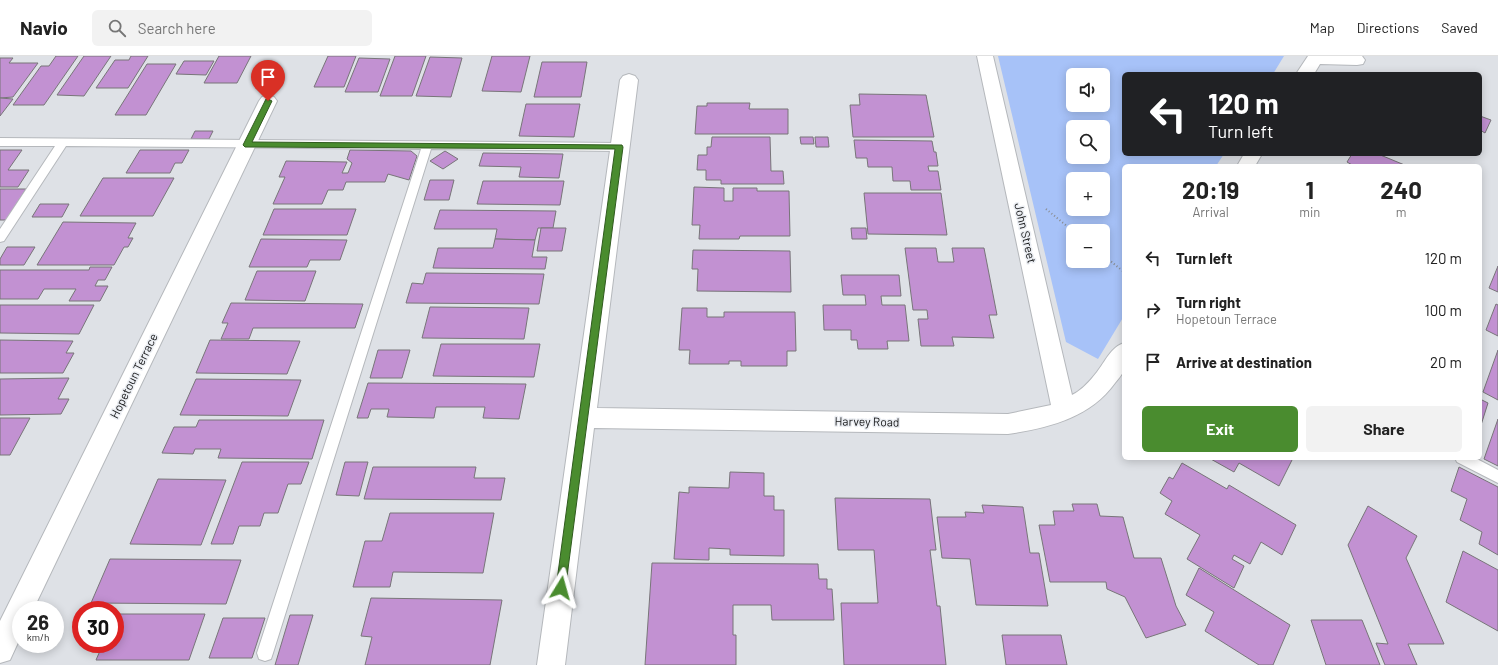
<!DOCTYPE html>
<html lang="en">
<head>
<meta charset="utf-8">
<style>
  :root { --surface:#fff; --page:#f2f2f2; --text:#222; --muted:#767676; --line:#e0e0e0; --accent:#4a8c2f }
  body { margin:0; font-family:Barlow,sans-serif; background:var(--page); color:var(--text); height:100vh; display:flex; flex-direction:column; font-size:15px; white-space:nowrap }
  * { box-sizing:border-box; margin:0 }
  p { font-size:13px; color:var(--muted) }
  .icon { flex:none; width:22px; height:22px; fill:none; stroke:currentColor; stroke-width:2; stroke-linecap:round; stroke-linejoin:round }
  .map { position:relative; flex:1; overflow:hidden }
  .side { position:absolute; left:1122px; top:108px; width:360px; height:296px; display:flex; flex-direction:column; background:var(--surface); border-radius:6px; box-shadow:0 2px 10px #0003 }
  .side>* { flex:none }
  .banner { position:absolute; left:1122px; top:16px; width:360px; height:84px; border-radius:6px; box-shadow:0 2px 10px #0003; background:#202124; color:#fff; overflow:hidden }
  .fabs { position:absolute; left:1066px; top:12px; display:grid; gap:8px }
  .fabs a { display:grid; place-items:center; width:44px; height:44px; border-radius:6px; background:var(--surface); box-shadow:0 2px 10px #0003; font-size:20px }
  .speed { position:absolute; left:12px; top:545px; display:flex; gap:8px; font-size:20px; font-weight:700; text-align:center }
  .speed>* { display:grid; place-content:center; width:52px; height:52px; border-radius:50%; background:var(--surface); box-shadow:0 2px 10px #0003; line-height:1 }
  .speed small { font-size:10px; font-weight:400 }
  .speed .limit { border:6px solid #d22; background:#fff; color:#111 }
  .pin { position:absolute; display:grid; place-items:center; width:34px; height:34px; color:#fff; margin:-41px -17px; border-radius:50% 50% 50% 0; rotate:-45deg; box-shadow:0 0 4px #0007 }
  .pin .icon { rotate:45deg }
  .me { position:absolute; width:44px; margin:-22px; rotate:8deg; stroke-linejoin:round; filter:drop-shadow(0 0 3px #0008) }
  .turn { display:flex; align-items:center; gap:14px; height:84px; padding:0 20px; font-size:18px }
  .turn .icon { width:52px; height:52px; stroke-width:2.5 }
  .turn b { display:block; font-size:28px; line-height:34px }
  .eta { display:flex; justify-content:space-evenly; align-items:center; height:68px; text-align:center }
  .eta b { font-size:24px; font-weight:700; line-height:28px }
  .cta { display:flex; gap:8px; margin-top:auto; padding:8px 20px }
  .cta a { flex:1; height:46px; border-radius:6px; background:var(--accent); color:#fff; font-size:16px; font-weight:700; line-height:46px; text-align:center }
  .cta a+a { background:var(--page); color:var(--text) }
  ul { padding:0; list-style:none }
  li { display:flex; align-items:center; gap:12px; height:52px; padding:0 20px }
  li div { flex:1 }
  li b { display:block; font-size:15px }
  li em { font-style:normal }
  header { display:flex; align-items:center; gap:24px; box-sizing:border-box; height:56px; padding:0 20px; background:var(--surface); border-bottom:1px solid var(--line) }
  header strong { font-size:19px }
  nav { display:flex; gap:22px; margin-inline-start:auto; font-size:14px }
  .search { width:280px; height:36px; background:var(--page); display:flex; align-items:center; gap:10px; box-sizing:border-box; padding:0 14px; border-radius:6px; color:var(--muted); font-size:15px }
  .map>svg:first-child { display:block }
  .green { fill:#a7c2f8; fill-rule:evenodd }
  .building { fill:#c291d2; stroke:#787579 }
  .lines { fill:none; stroke-linecap:round; stroke-linejoin:round }
  .service-casing { stroke:#b5b8bc; stroke-width:2 }
  .minor-casing { stroke:#b5b8bc; stroke-width:2 }
  .path { stroke:#898b8e; stroke-width:2; stroke-dasharray:1 2.5; stroke-linecap:butt }
  .service { fill:#fff; fill-rule:evenodd }
  .minor { fill:#fff; fill-rule:evenodd }
  .route { fill:#4a8c2f; stroke:#305b1f }
  .labels { text-anchor:middle; stroke-width:3; stroke-linejoin:round; paint-order:stroke }
  .street-label { font-size:12px; fill:#161718; stroke:#ebeef3 }
</style>
</head>
<body>
<header>
<strong>Navio</strong>
<div class="search"><svg class="icon" aria-label="search" viewBox="0 0 24 24"><circle cx="10" cy="10" r="6"/><path d="M15 15l6 6"/></svg>Search here</div>
<nav><a>Map</a><a>Directions</a><a>Saved</a></nav>
</header>
<div class="map">
<svg width="1498" height="609" viewBox="0 0 1498 609">
  <rect width="100%" height="100%" fill="#dee1e6"/>
  <path class="green" d="M998 0H1284L1273 18H1124V98H1224L1216 110H1124V260L1098 303 1066 286ZM1073 19H1103V49H1073ZM1073 71H1103V101H1073ZM1073 123H1103V153H1073ZM1073 175H1103V205H1073Z"/>
  <g class="building">
    <polygon points="56,0 78,0 44,49 13,49 41,10 49,10"/>
    <polygon points="84,0 111,0 84,40 57,39"/>
    <polygon points="131,0 148,0 128,32 96,32 115,4 129,4"/>
    <polygon points="219,0 251,0 237,27 204,27"/>
    <polygon points="328,0 356,0 344,31 314,31"/>
    <polygon points="395,0 426,0 412,40 380,40"/>
    <polygon points="492,0 530,0 521,36 482,35"/>
    <polygon points="430,1 462,2 451,41 416,40"/>
    <polygon points="0,2 13,2 9,7 38,7 13,41 0,42"/>
    <polygon points="359,2 390,3 378,36 345,36"/>
    <polygon points="184,5 214,5 206,19 176,18"/>
    <polygon points="542,6 587,6 581,41 534,41"/>
    <polygon points="147,8 176,8 146,59 115,59"/>
    <polygon points="859,38 926,39 934,81 853,81 850,49 860,49"/>
    <polygon points="0,42 13,43 0,60"/>
    <polygon points="707,47 750,47 749,53 788,53 788,78 695,78 697,50 707,50"/>
    <polygon points="526,48 580,48 574,81 519,80"/>
    <polygon points="1480,60 1491,64 1485,77 1480,74"/>
    <polygon points="195,75 213,75 209,83 191,83"/>
    <polygon points="712,81 770,81 771,115 783,115 784,128 721,128 721,124 706,124 706,114 697,114 698,99 707,99 707,91 711,91"/>
    <polygon points="800,81 813,81 814,88 801,88"/>
    <polygon points="815,81 828,81 829,91 816,91"/>
    <polygon points="854,84 932,85 934,96 936,96 938,110 928,110 929,115 938,115 941,134 911,134 910,125 893,125 892,111 868,111 867,102 856,102"/>
    <polygon points="0,94 22,94 8,114 29,114 18,131 0,131"/>
    <polygon points="140,94 189,94 182,107 175,107 170,117 126,117"/>
    <polygon points="350,94 411,95 417,100 409,124 388,118 385,126 346,126 343,134 328,134 322,148 273,148 285,121 279,121 286,105 347,106 342,117 348,117 352,107 347,103"/>
    <polygon points="445,95 458,103 443,113 430,105"/>
    <polygon points="483,97 563,98 559,122 519,121 521,111 479,110"/>
    <polygon points="1352,98 1378,98 1407,110 1354,110 1347,106"/>
    <polygon points="103,122 174,122 153,160 80,160"/>
    <polygon points="430,124 454,124 449,144 424,144"/>
    <polygon points="483,125 564,125 560,149 477,148"/>
    <polygon points="694,131 724,132 724,145 733,145 733,132 757,132 757,135 789,135 790,180 740,180 739,183 699,183 700,169 692,169"/>
    <polygon points="0,133 26,133 6,164 0,164"/>
    <polygon points="864,137 941,137 947,179 868,178"/>
    <polygon points="40,148 69,148 62,161 32,161"/>
    <polygon points="274,153 356,153 347,179 263,179"/>
    <polygon points="440,154 556,155 553,172 538,172 535,184 495,183 497,173 434,173"/>
    <polygon points="63,166 136,167 128,182 133,182 128,191 124,191 114,209 37,209"/>
    <polygon points="541,172 566,172 562,195 537,195"/>
    <polygon points="851,172 866,172 867,183 852,183"/>
    <polygon points="261,183 347,184 340,204 310,204 307,211 249,211"/>
    <polygon points="495,183 535,184 532,201 547,201 545,213 433,212 438,192 493,192"/>
    <polygon points="7,191 35,191 24,209 0,209 0,203"/>
    <polygon points="905,192 936,192 938,206 954,206 952,192 984,192 997,259 989,259 994,282 952,281 954,290 921,290 918,263 928,263 927,254 913,254"/>
    <polygon points="693,194 790,195 791,236 697,235 698,213 692,213"/>
    <polygon points="1498,210 1498,236 1489,232"/>
    <polygon points="90,211 112,211 105,224 98,224 95,230 108,230 100,245 69,245 76,233 44,233 38,243 0,243 0,214 89,214"/>
    <polygon points="257,215 316,215 305,245 245,244"/>
    <polygon points="426,217 544,218 539,248 406,247 412,227 423,228"/>
    <polygon points="841,219 899,219 901,240 881,240 882,249 905,249 909,285 887,285 888,293 858,293 857,284 851,284 851,274 824,274 823,249 866,249 865,239 843,239"/>
    <polygon points="231,247 363,248 355,272 253,272 249,283 221,283 228,267 222,267"/>
    <polygon points="1496,248 1498,249 1498,280 1486,274"/>
    <polygon points="0,249 94,249 79,278 0,277"/>
    <polygon points="430,251 529,252 524,283 422,282"/>
    <polygon points="682,252 707,252 707,261 724,261 724,256 795,256 796,295 787,295 787,310 741,310 741,305 729,305 729,308 689,308 690,294 679,294"/>
    <polygon points="0,284 73,285 66,297 74,297 63,317 0,317"/>
    <polygon points="210,284 300,285 287,318 196,317"/>
    <polygon points="441,288 540,288 534,321 433,320"/>
    <polygon points="378,294 410,294 402,322 370,322"/>
    <polygon points="1498,294 1498,344 1483,336"/>
    <polygon points="69,322 58,343 69,343 61,358 0,359 0,323"/>
    <polygon points="196,323 301,324 288,360 180,359"/>
    <polygon points="368,327 526,328 519,363 483,362 485,351 436,351 434,362 387,361 389,353 371,353 368,362 357,362"/>
    <polygon points="1480,343 1488,347 1481,369 1480,369"/>
    <polygon points="0,362 30,362 10,399 0,399"/>
    <polygon points="1498,363 1498,410 1484,403"/>
    <polygon points="199,364 324,364 312,403 218,402 221,393 195,393 193,398 162,397 174,371 196,371"/>
    <polygon points="1209,402 1293,402 1279,430 1239,407 1234,416"/>
    <polygon points="242,406 309,406 301,428 288,428 278,457 264,457 260,470 239,470 233,488 211,488"/>
    <polygon points="345,406 368,406 359,440 336,439"/>
    <polygon points="1182,407 1227,433 1229,429 1296,469 1282,499 1261,486 1250,508 1234,499 1232,503 1244,510 1234,532 1187,503 1200,479 1165,458 1172,445 1160,437 1169,421 1173,423"/>
    <polygon points="373,411 476,411 474,422 505,422 501,444 364,443"/>
    <polygon points="1459,411 1498,431 1498,499 1479,488 1482,476 1460,464 1467,443 1451,435"/>
    <polygon points="730,416 764,417 764,440 774,440 774,454 784,454 784,500 730,499 730,493 709,492 709,504 674,503 679,436 689,437 689,431 729,432"/>
    <polygon points="158,423 226,424 201,489 130,488"/>
    <polygon points="835,442 930,443 936,494 930,494 937,550 940,550 946,609 844,609 841,547 878,547 874,494 838,494"/>
    <polygon points="1072,448 1097,448 1100,460 1123,461 1134,502 1161,502 1176,550 1186,569 1146,582 1125,541 1107,533 1106,526 1050,526 1039,469 1055,469 1053,455 1074,455"/>
    <polygon points="982,449 1023,451 1030,497 1039,497 1048,550 976,549 970,503 942,502 937,461 966,461 965,456 984,457"/>
    <polygon points="1368,450 1417,480 1406,502 1444,588 1408,588 1417,609 1385,609 1376,587 1388,588 1348,489"/>
    <polygon points="390,457 494,457 483,517 393,516 390,531 353,531 365,485 382,485"/>
    <polygon points="1463,495 1498,514 1498,575 1446,546"/>
    <polygon points="110,503 241,504 226,548 91,547"/>
    <polygon points="652,507 818,508 819,523 827,523 827,533 832,533 834,564 772,564 771,549 733,549 733,579 736,579 736,609 645,609"/>
    <polygon points="1199,512 1290,569 1273,609 1259,609 1205,575 1214,556 1186,539"/>
    <polygon points="371,542 502,544 490,609 365,609 372,581 361,580"/>
    <polygon points="115,558 205,558 189,604 96,604 103,588 115,588"/>
    <polygon points="290,559 313,559 298,609 275,609"/>
    <polygon points="223,562 265,562 252,602 209,602"/>
    <polygon points="1311,564 1362,564 1380,609 1326,609"/>
    <polygon points="1002,579 1061,579 1067,609 1006,609"/>
  </g>
  <g class="lines">
    <defs>
      <g id="service">
        <polygon points="0,82 619,87 623,88 624,91 623,94 619,95 431,93 273,597 271,603 265,605 259,603 257,597 421,93 66,90 4,185 0,186 0,173 55,90 0,90"/>
        <polygon points="1455,402 1475,402 1498,414 1498,427 1457,406"/>
      </g>
      <g id="minor">
        <path d="M977 0H993L1072 339C1082 334 1090 325 1097 316 1105 306 1111 291 1124 287 1124 295 1126 307 1124 314 1122 319 1118 323 1115 327 1090 362 1048 372 1008 378L594 372 565 609H537L620 24 623 20 629 18 635 20 638 24 597 352 1008 358 1051 349Z"/>
        <polygon points="1308,0 1362,0 1365,4 1363,8 1357,9 1320,8 1314,18 1296,18"/>
        <polygon points="268,39 274,41 277,45 33,554 21,554 21,580 10,604 0,607 0,565 259,45 262,41"/>
        <polygon points="1244,98 1262,98 1255,110 1237,110"/>
      </g>
    </defs>
    <use href="#service" class="service-casing"/>
    <use href="#minor" class="minor-casing"/>
    <g class="path">
      <polyline points="1046,153 1073,175"/>
      <polyline points="1103,199 1124,216"/>
    </g>
    <use href="#service" class="service"/>
    <use href="#minor" class="minor"/>
  </g>
  <polygon class="route" points="266,43 268,43 272,45 252,86 622,89 623,91 565,536 561,537 557,536 556,532 615,93 245,91 243,89"/>
  <g class="labels">
    <g class="street-label">
      <text transform="translate(1025 177) rotate(77)" y="4">John Street</text>
      <text transform="translate(134 320) rotate(-64)" y="4">Hopetoun Terrace</text>
      <text transform="translate(867 366) rotate(1)" y="4">Harvey Road</text>
    </g>
  </g>
</svg>
<div class="fabs">
<a><svg class="icon" aria-label="sound" viewBox="0 0 24 24"><path d="M4 9h4l5-4v14l-5-4H4zM17 9q2 3 0 6"/></svg></a>
<a><svg class="icon" aria-label="search" viewBox="0 0 24 24"><circle cx="10" cy="10" r="6"/><path d="M15 15l6 6"/></svg></a>
<a>+</a>
<a>−</a>
</div>
<div class="speed"><div>26<small>km/h</small></div><div class="limit">30</div></div>
<div class="pin" style="left:268px;top:45px;background:#d93025"><svg class="icon" aria-label="arrive" viewBox="0 0 24 24"><path d="M6 21V4h12l-3 4 3 4H6"/></svg></div>
<svg class="me" style="left:561px;top:532px" viewBox="-20 -20 40 40"><path d="M0-17L14 15 0 8-14 15z" fill="#4a8c2f" stroke="#fff" stroke-width="4"/></svg>
<div class="banner">
<div class="turn"><svg class="icon" aria-label="left" viewBox="0 0 24 24"><path d="M17 20v-9H6M10 6l-5 5 5 5"/></svg><div><b>120 m</b>Turn left</div></div>
</div>
<section class="side">
<div class="eta">
<div><b>20:19</b><p>Arrival</p></div>
<div><b>1</b><p>min</p></div>
<div><b>240</b><p>m</p></div>
</div>
<ul>
<li><svg class="icon" aria-label="left" viewBox="0 0 24 24"><path d="M17 20v-9H6M10 6l-5 5 5 5"/></svg><div><b>Turn left</b></div><em>120 m</em></li>
<li><svg class="icon" aria-label="right" viewBox="0 0 24 24"><path d="M7 20v-9h11M14 6l5 5-5 5"/></svg><div><b>Turn right</b><p>Hopetoun Terrace</p></div><em>100 m</em></li>
<li><svg class="icon" aria-label="arrive" viewBox="0 0 24 24"><path d="M6 21V4h12l-3 4 3 4H6"/></svg><div><b>Arrive at destination</b></div><em>20 m</em></li>
</ul>
<div class="cta"><a>Exit</a><a>Share</a></div>
</section>
</div>
</body>
</html>
